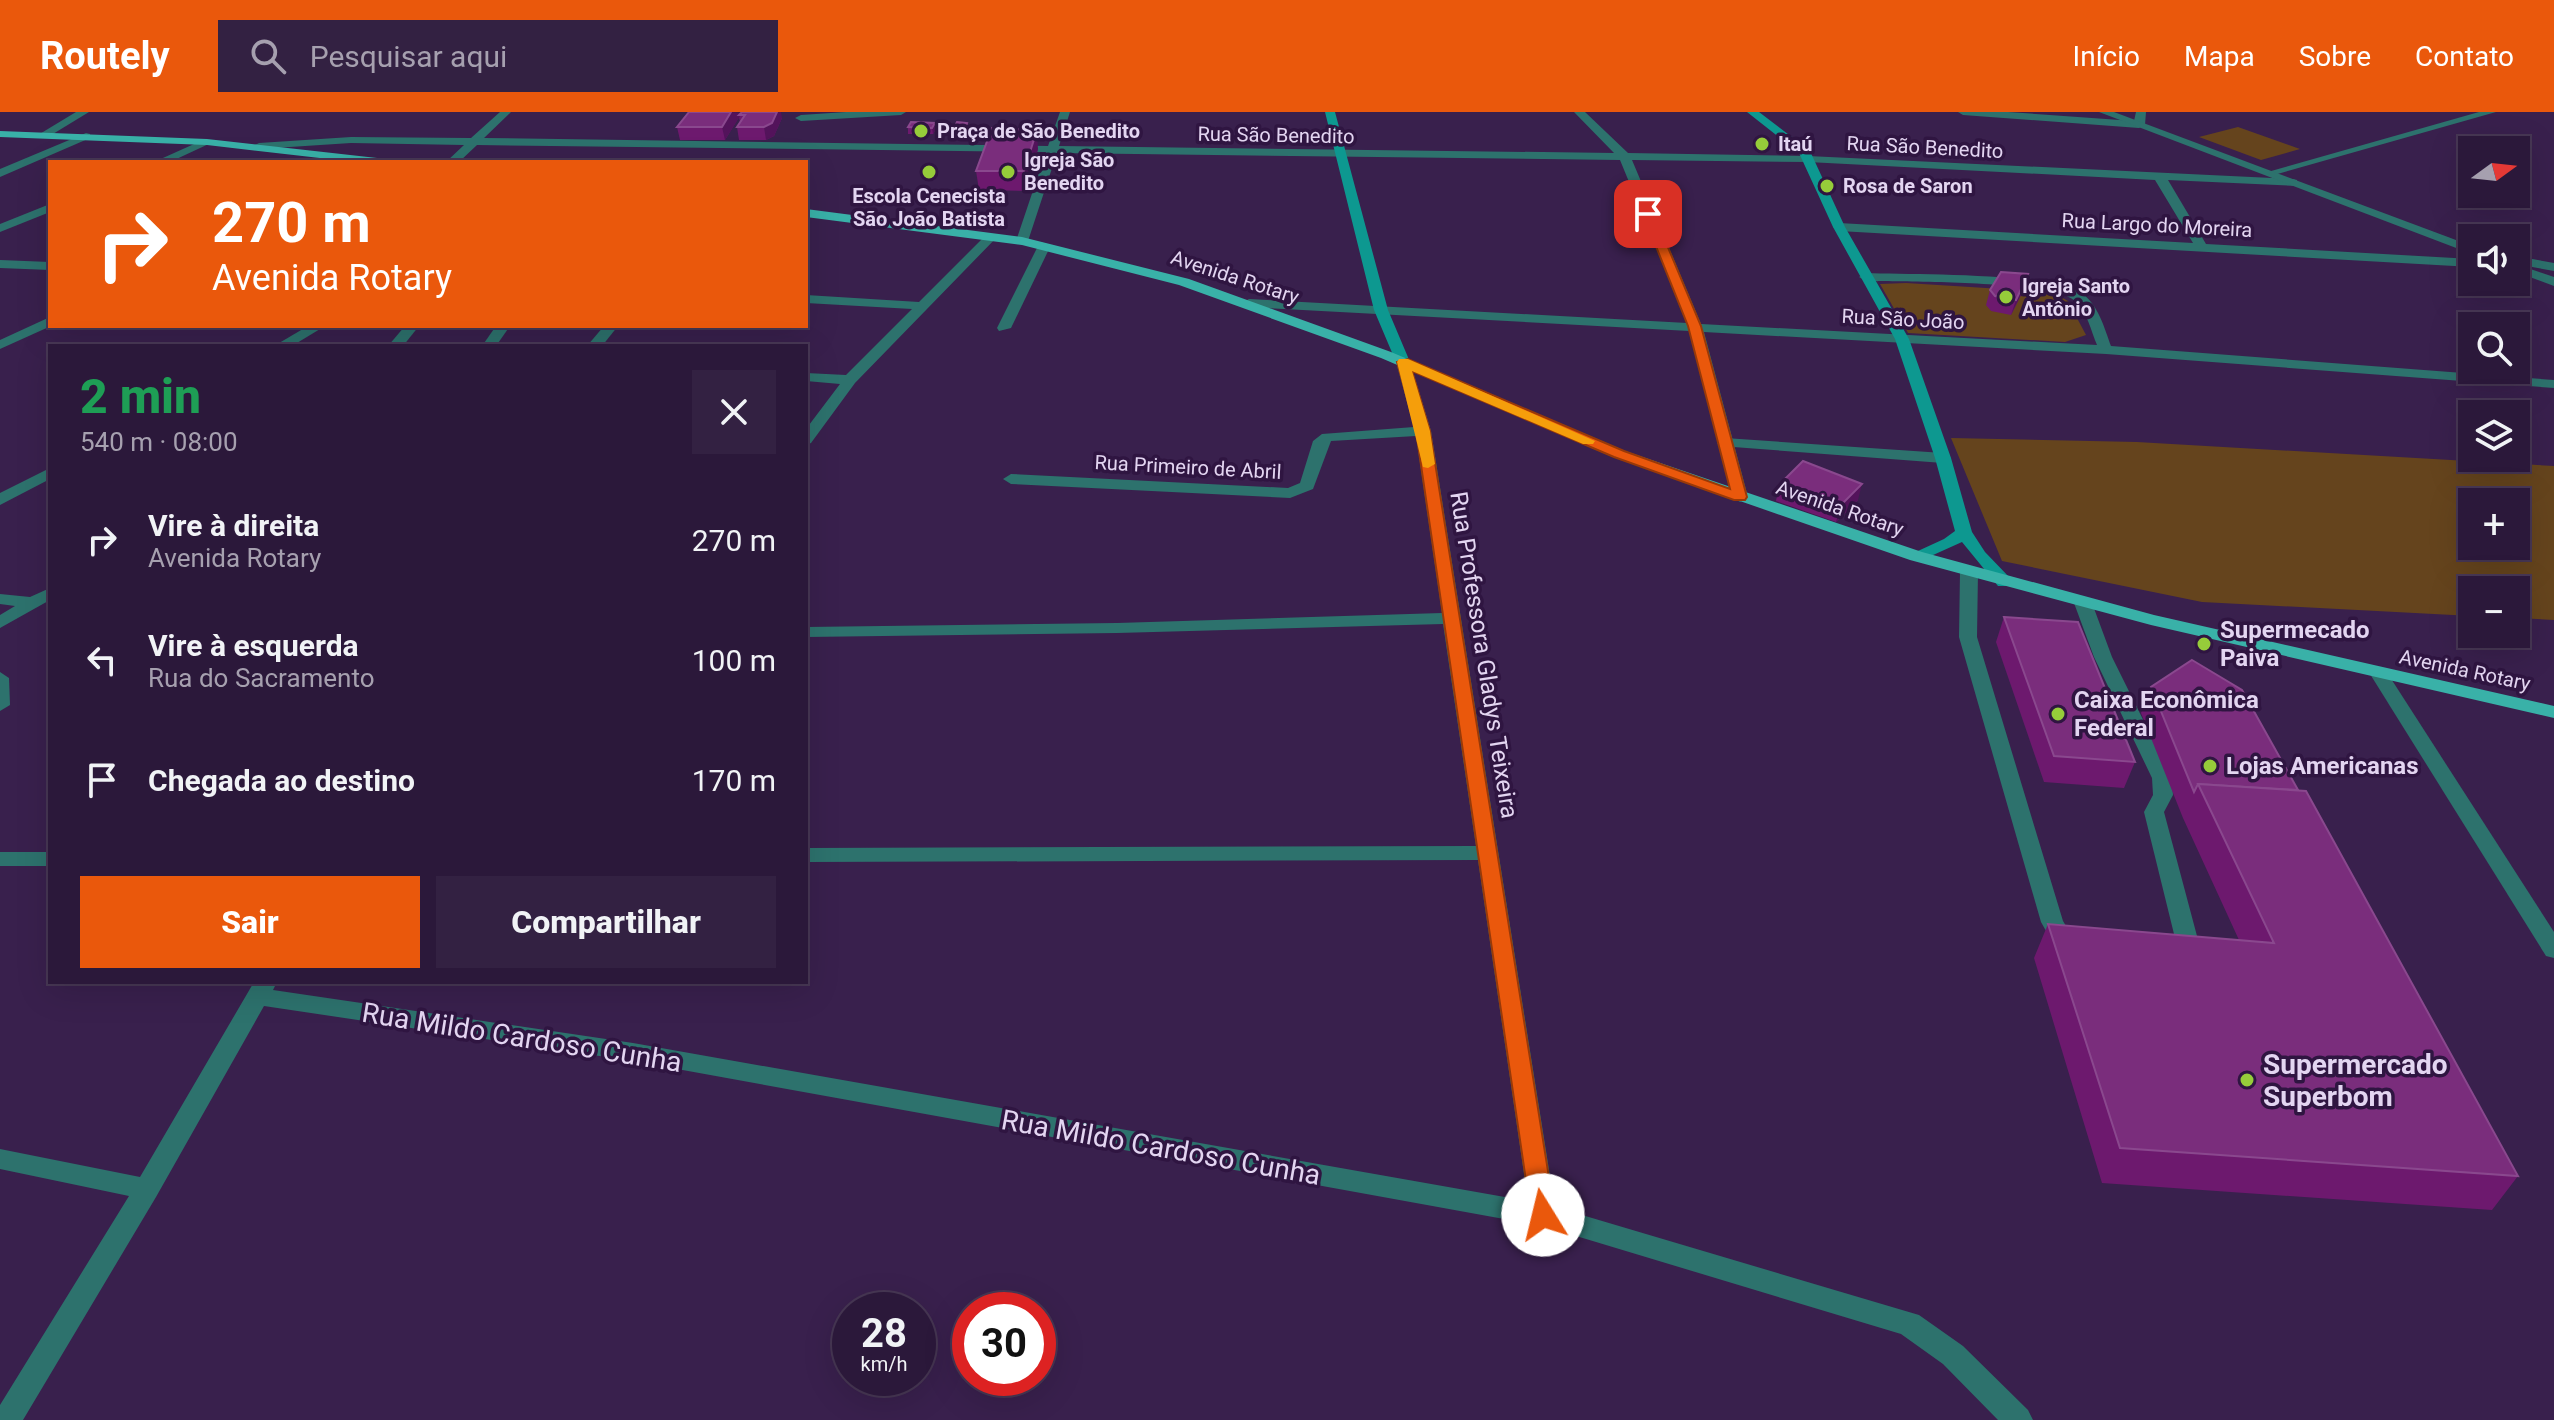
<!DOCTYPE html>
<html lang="pt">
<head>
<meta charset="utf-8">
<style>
  :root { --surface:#2b183a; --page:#332142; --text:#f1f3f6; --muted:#a6a0af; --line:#473754; --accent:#ea580c }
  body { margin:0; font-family:Roboto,sans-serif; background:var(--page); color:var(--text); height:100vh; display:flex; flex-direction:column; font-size:30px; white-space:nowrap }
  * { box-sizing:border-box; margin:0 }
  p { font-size:26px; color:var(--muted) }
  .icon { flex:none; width:44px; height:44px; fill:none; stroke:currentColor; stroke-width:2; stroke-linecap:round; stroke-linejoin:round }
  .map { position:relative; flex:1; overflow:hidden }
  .sheet { position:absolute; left:48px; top:232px; width:760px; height:640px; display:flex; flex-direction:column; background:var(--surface); border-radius:0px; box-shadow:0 8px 32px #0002,0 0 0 2px var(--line) }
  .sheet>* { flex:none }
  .banner { position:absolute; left:48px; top:48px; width:760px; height:168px; border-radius:0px; box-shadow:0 8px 32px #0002,0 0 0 2px var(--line); background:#ea580c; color:#fff; overflow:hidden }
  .needle { width:52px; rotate:75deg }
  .buttons { position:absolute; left:2458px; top:24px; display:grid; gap:16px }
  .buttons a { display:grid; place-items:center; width:72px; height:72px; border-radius:0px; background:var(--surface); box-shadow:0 8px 32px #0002,0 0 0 2px var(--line); font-size:40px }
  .speed { position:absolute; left:832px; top:1180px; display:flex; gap:16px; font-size:40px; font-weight:700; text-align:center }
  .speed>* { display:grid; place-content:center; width:104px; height:104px; border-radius:50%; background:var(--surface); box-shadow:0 8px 32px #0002,0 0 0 2px var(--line); line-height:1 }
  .speed small { font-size:20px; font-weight:400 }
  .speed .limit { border:12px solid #d22; background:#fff; color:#111 }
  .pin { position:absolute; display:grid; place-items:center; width:68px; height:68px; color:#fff; margin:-34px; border-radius:16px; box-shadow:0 4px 12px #0006 }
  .me { position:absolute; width:88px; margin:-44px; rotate:351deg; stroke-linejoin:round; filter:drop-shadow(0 0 6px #0008) }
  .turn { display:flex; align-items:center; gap:28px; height:168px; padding:0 32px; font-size:36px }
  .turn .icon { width:104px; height:104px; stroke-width:2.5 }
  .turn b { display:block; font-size:56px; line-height:68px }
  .round { display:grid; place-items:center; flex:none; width:84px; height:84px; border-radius:0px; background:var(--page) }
  .summary { display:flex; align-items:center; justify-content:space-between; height:136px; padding:0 32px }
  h1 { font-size:48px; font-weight:800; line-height:60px; color:#1e9e55 }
  .cta { display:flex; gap:16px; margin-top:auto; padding:16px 32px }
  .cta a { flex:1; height:92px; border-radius:0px; background:var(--accent); color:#fff; font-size:32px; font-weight:800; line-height:92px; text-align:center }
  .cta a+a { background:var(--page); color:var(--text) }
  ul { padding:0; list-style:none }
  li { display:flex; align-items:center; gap:24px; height:120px; padding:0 32px }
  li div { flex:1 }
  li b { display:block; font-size:30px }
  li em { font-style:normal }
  header { display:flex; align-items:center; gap:48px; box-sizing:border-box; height:112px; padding:0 40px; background:var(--accent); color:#fff }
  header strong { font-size:38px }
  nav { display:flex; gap:44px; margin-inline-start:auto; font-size:28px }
  .search { width:560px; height:72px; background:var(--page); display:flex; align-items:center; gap:20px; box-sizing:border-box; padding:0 28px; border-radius:0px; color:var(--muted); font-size:30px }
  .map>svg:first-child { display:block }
  .green { fill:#65441d; fill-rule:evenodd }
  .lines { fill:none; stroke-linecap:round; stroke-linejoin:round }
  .service { fill:#2d726d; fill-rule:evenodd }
  .pedestrian { fill:#2d726d; fill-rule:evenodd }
  .minor { fill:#2d726d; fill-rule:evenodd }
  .tertiary { fill:#2d726d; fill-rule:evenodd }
  .secondary { fill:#0d9890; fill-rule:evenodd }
  .primary { fill:#39b1a8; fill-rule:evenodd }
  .wall { fill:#6d196e }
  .shaded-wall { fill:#53135b }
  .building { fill:#7a2d7c; stroke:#8a488e; stroke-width:2 }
  .route { fill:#ea580c; stroke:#983908; stroke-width:2 }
  .slow { fill:#f59e0b }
  .poi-dot { fill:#96cc3a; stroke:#2f1541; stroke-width:3 }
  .labels { text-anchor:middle; stroke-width:7; stroke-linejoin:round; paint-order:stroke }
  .far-poi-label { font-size:20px; font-weight:bold; fill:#e3d5f1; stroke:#2f1541; text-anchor:start }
  .far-street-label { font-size:20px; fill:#e3d5f1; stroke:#2f1541 }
  .poi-label { font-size:24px; font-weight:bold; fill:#e3d5f1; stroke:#2f1541; text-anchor:start }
  .street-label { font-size:24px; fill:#e3d5f1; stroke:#2f1541 }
  .near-street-label { font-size:28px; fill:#e3d5f1; stroke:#2f1541 }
  .near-poi-label { font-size:28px; font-weight:bold; fill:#e3d5f1; stroke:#2f1541; text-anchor:start }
</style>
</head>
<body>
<header>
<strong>Routely</strong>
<div class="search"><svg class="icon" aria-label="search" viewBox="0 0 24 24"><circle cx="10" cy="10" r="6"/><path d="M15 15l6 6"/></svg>Pesquisar aqui</div>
<nav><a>Início</a><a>Mapa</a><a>Sobre</a><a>Contato</a></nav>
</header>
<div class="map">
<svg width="2554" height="1308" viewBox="0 0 2554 1308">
  <rect width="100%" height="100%" fill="#39204d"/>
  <g class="green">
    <polygon points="2238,15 2300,37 2261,48 2199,25"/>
    <polygon points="1906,171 2052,180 2068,189 2086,223 2065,230 1908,221 1880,172"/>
    <path d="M1951 326 2137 330 2554 354V508L2516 506V478H2472V504L2202 490 2002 449ZM2472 390H2516V434H2472Z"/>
  </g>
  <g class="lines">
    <g class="service">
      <polygon points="1969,455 1978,460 1977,525 2063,809 2066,814 2081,818 2084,824 2081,830 2073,832 2050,826 2041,810 1959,525 1960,460"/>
      <path d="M2083 486 2092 491 2112 545 2172 666 2173 683 2164 700 2197 824C2188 839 2173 842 2157 837L2154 831 2157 825 2174 822 2144 700 2153 683 2152 666 2094 545 2074 491Z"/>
    </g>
    <polygon class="pedestrian" points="1725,326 1943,341 1951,346 1943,351 1720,334 1717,331"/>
    <g class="minor">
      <polygon points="76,0 89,0 48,25 38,23"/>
      <path d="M500 0H511L484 26 1048 34 1060 0H1070L1059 34 1614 41 1574 0H1585L1628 41 1808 44 2293 67 2297 68V74L2168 68 2206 132 2472 147V155L1839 119 1833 115 1839 111 2193 131 2155 68 1808 50 1632 48 1701 212 2097 233C2091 219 2087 199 2075 189 2050 168 1905 170 1866 169L1859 165 1866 161C1912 163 2045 160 2081 181 2098 191 2105 218 2111 234L2554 268V276L2106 242 1704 220 1748 385 1740 390 1732 385 1689 219 1249 195 1242 191 1249 187 1687 211 1620 48 1057 41 1028 129 1022 133 1016 129 1046 40 477 33 459 50H446L464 33 351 31 259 37 253 34 259 31 351 25 471 26Z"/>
      <polygon points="846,0 906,0 901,3 801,9 795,6 801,3"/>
      <polygon points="1958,0 2008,0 2134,9 2136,0 2146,0 2145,13 2139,16 1963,3"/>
      <polygon points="2479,0 2496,0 2274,63 2264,61"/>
      <polygon points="86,21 90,22 90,26 0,65 0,57"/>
      <polygon points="203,28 213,30 170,50 154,50"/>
      <polygon points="50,92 50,100 0,120 0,112"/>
      <polygon points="988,121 998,124 855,271 811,331 806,333 806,317 840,272 806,269 806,261 846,263 912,197 806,191 806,183 919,190"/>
      <polygon points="1040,130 1051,133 1011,216 999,219 997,216"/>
      <polygon points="2516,144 2554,151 2554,159 2516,152"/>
      <polygon points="0,148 50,150 50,158 0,156"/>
      <polygon points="50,205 51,214 0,237 0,228"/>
      <polygon points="308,214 325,214 292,234 274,234"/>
      <polygon points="405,214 419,214 403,234 388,234"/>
      <polygon points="496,214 510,214 496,234 482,234"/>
      <polygon points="604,214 618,214 602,234 587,234"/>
      <polygon points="1403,246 1410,250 1431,319 1555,1095 1919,1203 1963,1234 2028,1298 2033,1308 1998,1308 1943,1252 1901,1222 1543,1114 633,949 264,894 156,1085 23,1308 0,1308 0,1293 129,1084 0,1057 0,1037 140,1065 254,870 277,870 273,878 633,931 1528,1089 1478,748 806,750 806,736 1476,734 1443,512 1117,521 806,525 806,515 1117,511 1442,501 1416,324 1331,329 1313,377 1290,386 1011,372 1003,367 1011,362 1288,376 1300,371 1313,329 1322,322 1414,315 1396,250"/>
      <polygon points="50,356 50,367 0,393 0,381"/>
      <polygon points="50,476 50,488 0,516 0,503 15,494 0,492 0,482 30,485"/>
      <polygon points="2379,556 2388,562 2554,820 2554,846 2546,844 2370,562"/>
      <polygon points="0,560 9,566 10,593 0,599"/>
      <rect x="0" y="740" width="50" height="14"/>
    </g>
    <g class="tertiary">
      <polygon points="2099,0 2114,0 2472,134 2472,142"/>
      <polygon points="2516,152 2554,165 2554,174 2516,160"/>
    </g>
    <g class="secondary">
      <polygon points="1325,0 1335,0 1388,198 1410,250 1408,253 1398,253 1396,250 1374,198"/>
      <polygon points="1747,0 1759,0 1810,39 1845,115 1909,227 1951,346 1972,420 1985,440 2010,466 2013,470 2010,474 1998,474 1962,430 1922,448 1916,449 1907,444 1944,427 1955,419 1935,346 1895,227 1833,115 1799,41"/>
    </g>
    <g class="primary">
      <polygon points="0,19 207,27 386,47 392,50 355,50 207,33 0,25"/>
      <polygon points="806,97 1022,125 1189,167 1391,240 1625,339 1922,440 2154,503 2554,594 2554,606 2151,513 1910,448 1613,345 1381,246 1179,173 1022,133 806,105"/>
    </g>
  </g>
  <g class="wall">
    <polygon points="689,0 782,6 774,24 766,28 739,28 737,15 740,10 739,5 725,28 680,28 677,15"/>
    <polygon points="911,10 936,17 933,22 908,22 908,15"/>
    <polygon points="967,11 968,17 965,23 954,22 954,16"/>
    <polygon points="1038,37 1026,79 979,78 976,59"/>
    <polygon points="2028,162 2024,177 2011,203 1991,199 1986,193 1990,178"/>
    <polygon points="1779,373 1858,388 1836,410 1776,389"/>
    <polygon points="2004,505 2135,650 2124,676 2044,670 1996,530"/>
    <polygon points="2151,575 2298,678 2518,1064 2492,1098 2102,1071 2034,846 2048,812 2239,828 2183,706 2141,601"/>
  </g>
  <g class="shaded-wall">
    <polygon points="731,0 742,1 725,28 722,15"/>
    <polygon points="777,0 781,0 782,6 774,24 766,28 764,15"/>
    <polygon points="935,11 936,17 933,22 932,16"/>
    <polygon points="1037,18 1038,37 1026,79 1024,59"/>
    <polygon points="2028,162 2024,177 2011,203 2016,188"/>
    <polygon points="1862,372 1858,388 1836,410 1840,394"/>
  </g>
  <g class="building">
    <polygon points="689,0 731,0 722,15 677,15"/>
    <polygon points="742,0 777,0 772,11 764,15 737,15 745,3 739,3"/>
    <polygon points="911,10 935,11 932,16 908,15"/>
    <polygon points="957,10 967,11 965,16 954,16"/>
    <polygon points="992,16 1037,18 1024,59 976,59"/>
    <polygon points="2001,160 2028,162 2016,188 1995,184 1990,178"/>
    <polygon points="1803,349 1862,372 1840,394 1779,373"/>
    <polygon points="2004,505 2078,510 2135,650 2054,644"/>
    <polygon points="2192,548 2242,578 2298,678 2198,672 2194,680 2151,575"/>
    <polygon points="2198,672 2306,679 2518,1064 2120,1036 2048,812 2274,831"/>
  </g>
  <polygon class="route" points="1648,98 1654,102 1701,214 1747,385 1745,388 1734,388 1614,345 1412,259 1430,319 1555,1103 1551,1111 1543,1113 1534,1111 1531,1103 1416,319 1397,250 1408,247 1624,339 1730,377 1688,214 1643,102"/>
  <polygon class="slow" points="1399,247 1408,247 1595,329 1593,332 1583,332 1412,259 1430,319 1435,352 1428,356 1423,355 1397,250"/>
  <g class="poi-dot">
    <circle cx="921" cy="19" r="8"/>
    <circle cx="1762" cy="32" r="8"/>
    <circle cx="929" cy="60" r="8"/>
    <circle cx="1008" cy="60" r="8"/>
    <circle cx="1827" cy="74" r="8"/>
    <circle cx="2006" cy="185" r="8"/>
    <circle cx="2204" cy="532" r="8"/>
    <circle cx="2058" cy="602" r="8"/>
    <circle cx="2210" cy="654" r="8"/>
    <circle cx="2247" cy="968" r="8"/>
  </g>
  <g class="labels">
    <g class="far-poi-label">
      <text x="937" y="26">Praça de São Benedito</text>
      <text x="1778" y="39">Itaú</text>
      <text x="1024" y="55">Igreja São<tspan x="1024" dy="23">Benedito</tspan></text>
      <text x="1843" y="81">Rosa de Saron</text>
      <text x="929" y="91" text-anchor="middle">Escola Cenecista<tspan x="929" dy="23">São João Batista</tspan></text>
      <text x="2022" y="181">Igreja Santo<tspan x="2022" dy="23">Antônio</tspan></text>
    </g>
    <g class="far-street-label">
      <text transform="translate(1276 23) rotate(1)" y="7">Rua São Benedito</text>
      <text transform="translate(1925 35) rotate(3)" y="7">Rua São Benedito</text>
      <text transform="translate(2157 113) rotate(3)" y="7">Rua Largo do Moreira</text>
      <text transform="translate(1235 165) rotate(18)" y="7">Avenida Rotary</text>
      <text transform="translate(1903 207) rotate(3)" y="7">Rua São João</text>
      <text transform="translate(1188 355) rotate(3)" y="7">Rua Primeiro de Abril</text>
      <text transform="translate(1840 396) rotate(19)" y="7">Avenida Rotary</text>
      <text transform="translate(2465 558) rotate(12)" y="7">Avenida Rotary</text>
    </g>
    <g class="poi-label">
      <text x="2220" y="526">Supermecado<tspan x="2220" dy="28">Paiva</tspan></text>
      <text x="2074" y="596">Caixa Econômica<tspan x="2074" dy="28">Federal</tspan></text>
      <text x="2226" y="662">Lojas Americanas</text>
    </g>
    <g class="street-label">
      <text transform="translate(1484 543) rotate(81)" y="8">Rua Professora Gladys Teixeira</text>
    </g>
    <g class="near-street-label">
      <text transform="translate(522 925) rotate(9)" y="10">Rua Mildo Cardoso Cunha</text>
      <text transform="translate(1161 1035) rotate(10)" y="10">Rua Mildo Cardoso Cunha</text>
    </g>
    <g class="near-poi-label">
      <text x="2263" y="962">Supermercado<tspan x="2263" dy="32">Superbom</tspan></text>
    </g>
  </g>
</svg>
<div class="buttons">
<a><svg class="needle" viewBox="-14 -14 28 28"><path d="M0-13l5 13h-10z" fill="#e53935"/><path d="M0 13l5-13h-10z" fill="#a6a0af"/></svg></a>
<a><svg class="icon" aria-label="sound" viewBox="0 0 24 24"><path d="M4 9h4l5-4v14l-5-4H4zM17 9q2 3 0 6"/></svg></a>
<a><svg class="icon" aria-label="search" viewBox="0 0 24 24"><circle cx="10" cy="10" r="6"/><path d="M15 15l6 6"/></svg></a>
<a><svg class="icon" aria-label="layers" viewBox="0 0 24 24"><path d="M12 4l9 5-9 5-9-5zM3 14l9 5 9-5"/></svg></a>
<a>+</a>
<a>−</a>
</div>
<div class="speed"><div>28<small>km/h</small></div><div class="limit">30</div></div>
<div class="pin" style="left:1648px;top:102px;background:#d93025"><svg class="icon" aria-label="arrive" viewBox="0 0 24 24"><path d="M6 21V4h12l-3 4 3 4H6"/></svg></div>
<svg class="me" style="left:1543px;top:1103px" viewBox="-20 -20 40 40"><circle r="19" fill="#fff"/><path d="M0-13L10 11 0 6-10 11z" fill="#ea580c"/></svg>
<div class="banner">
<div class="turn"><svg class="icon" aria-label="right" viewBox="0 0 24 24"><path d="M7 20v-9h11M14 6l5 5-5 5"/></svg><div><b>270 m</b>Avenida Rotary</div></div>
</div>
<section class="sheet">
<div class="summary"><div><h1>2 min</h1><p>540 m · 08:00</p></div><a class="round"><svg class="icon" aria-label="close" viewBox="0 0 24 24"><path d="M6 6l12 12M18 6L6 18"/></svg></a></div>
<ul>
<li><svg class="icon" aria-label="right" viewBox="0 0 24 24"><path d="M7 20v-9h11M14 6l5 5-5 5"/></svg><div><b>Vire à direita</b><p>Avenida Rotary</p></div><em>270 m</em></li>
<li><svg class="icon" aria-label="left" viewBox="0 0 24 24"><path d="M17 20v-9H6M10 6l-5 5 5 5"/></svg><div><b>Vire à esquerda</b><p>Rua do Sacramento</p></div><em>100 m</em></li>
<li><svg class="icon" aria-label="arrive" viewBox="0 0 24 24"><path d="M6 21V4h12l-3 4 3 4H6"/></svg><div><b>Chegada ao destino</b></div><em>170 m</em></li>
</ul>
<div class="cta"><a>Sair</a><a>Compartilhar</a></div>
</section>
</div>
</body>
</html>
